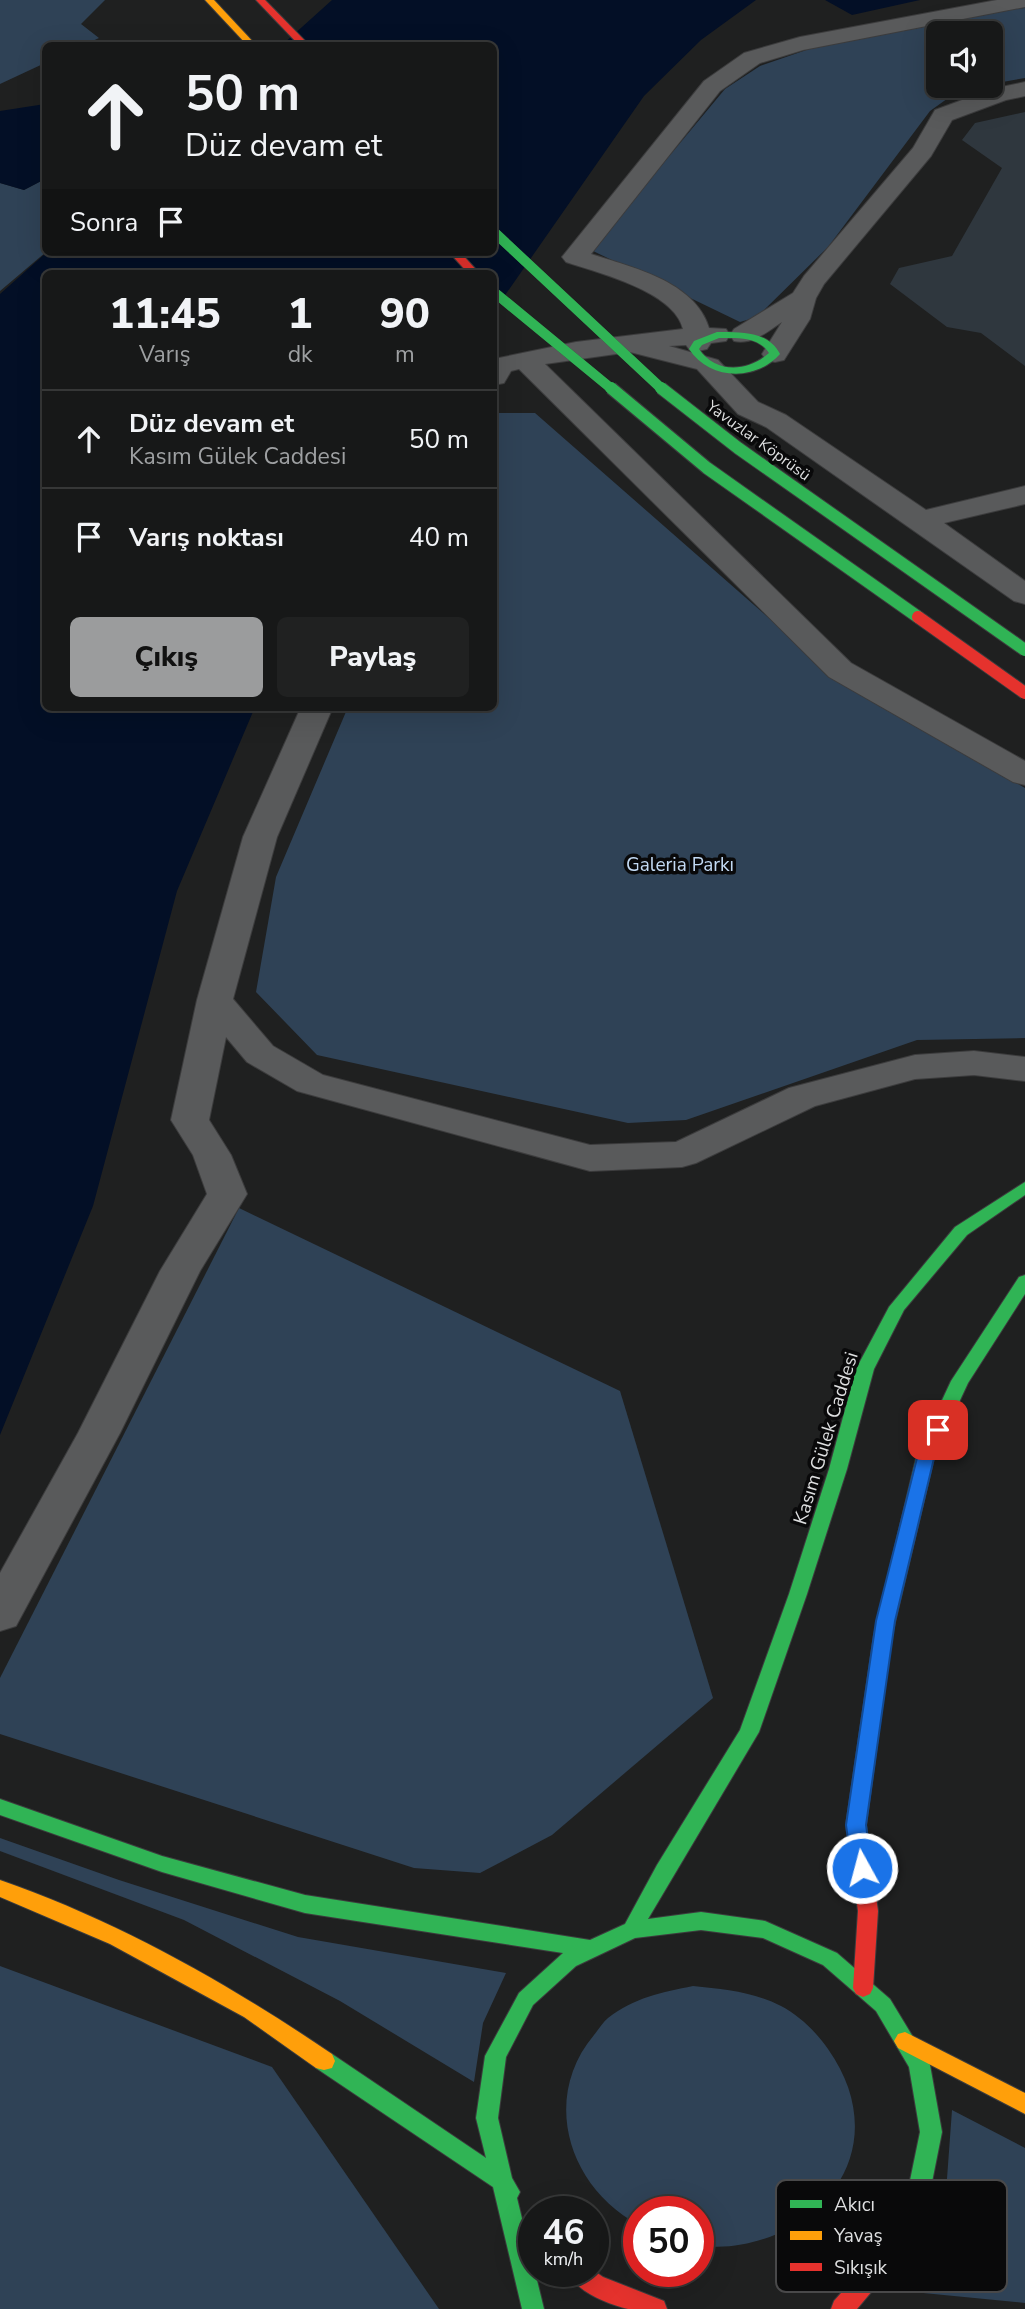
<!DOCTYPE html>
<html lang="tr">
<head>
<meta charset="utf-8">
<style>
  :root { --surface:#171818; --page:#202121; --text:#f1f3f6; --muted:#9ea0a2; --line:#363737; --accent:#9b9c9d }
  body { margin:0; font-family:"Nunito Sans",sans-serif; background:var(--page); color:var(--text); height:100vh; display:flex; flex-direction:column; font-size:26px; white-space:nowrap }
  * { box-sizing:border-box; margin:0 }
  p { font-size:23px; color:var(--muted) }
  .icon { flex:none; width:38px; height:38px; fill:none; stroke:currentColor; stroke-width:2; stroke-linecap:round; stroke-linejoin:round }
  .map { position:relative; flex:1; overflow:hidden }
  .panel { position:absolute; left:42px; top:270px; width:455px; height:441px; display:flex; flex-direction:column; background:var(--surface); border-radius:10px; box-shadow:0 7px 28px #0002,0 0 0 2px var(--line) }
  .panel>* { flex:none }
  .top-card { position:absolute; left:42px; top:42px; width:455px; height:214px; border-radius:10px; box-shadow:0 7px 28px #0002,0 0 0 2px var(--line); background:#171818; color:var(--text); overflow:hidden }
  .fabs { position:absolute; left:926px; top:21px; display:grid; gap:14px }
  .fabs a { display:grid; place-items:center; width:77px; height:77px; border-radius:10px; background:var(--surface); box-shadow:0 7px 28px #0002,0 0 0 2px var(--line); font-size:35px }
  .speed { position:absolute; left:518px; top:2196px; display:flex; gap:14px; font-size:35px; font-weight:700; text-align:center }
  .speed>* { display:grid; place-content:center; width:91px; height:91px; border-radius:50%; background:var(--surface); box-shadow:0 7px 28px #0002,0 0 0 2px var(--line); line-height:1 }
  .speed small { font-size:18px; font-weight:400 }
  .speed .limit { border:10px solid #d22; background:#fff; color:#111 }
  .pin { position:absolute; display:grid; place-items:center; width:60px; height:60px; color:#fff; margin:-30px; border-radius:14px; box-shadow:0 4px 10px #0006 }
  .me { position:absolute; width:77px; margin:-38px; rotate:353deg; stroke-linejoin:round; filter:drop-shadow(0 0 5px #0008) }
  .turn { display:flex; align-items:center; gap:24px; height:147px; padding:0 28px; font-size:32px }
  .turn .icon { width:91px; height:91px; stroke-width:2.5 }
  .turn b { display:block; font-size:49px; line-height:60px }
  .then { display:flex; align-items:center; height:66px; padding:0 28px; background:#0003; gap:14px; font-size:26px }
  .eta { display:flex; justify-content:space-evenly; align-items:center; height:119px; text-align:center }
  .eta b { font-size:42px; font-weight:800; line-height:49px }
  .primary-button { display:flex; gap:14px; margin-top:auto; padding:14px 28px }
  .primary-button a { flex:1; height:80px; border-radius:10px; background:var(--accent); color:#111; font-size:28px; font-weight:800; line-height:80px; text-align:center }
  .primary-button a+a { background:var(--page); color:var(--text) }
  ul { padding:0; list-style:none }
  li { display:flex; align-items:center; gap:21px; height:98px; padding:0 28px; border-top:2px solid var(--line) }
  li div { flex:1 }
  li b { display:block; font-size:26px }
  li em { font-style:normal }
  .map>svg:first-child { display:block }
  .green { fill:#2f4256 }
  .water { fill:#030f26 }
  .building { fill:#2f373e }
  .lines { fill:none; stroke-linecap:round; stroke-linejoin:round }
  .street-casing { stroke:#3c3c3d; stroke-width:2 }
  .fast-casing { stroke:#3c3c3d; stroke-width:2 }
  .slow-casing { stroke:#3c3c3d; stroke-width:2 }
  .jam-casing { stroke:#3c3c3d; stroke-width:2 }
  .street { fill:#595a5b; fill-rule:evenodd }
  .fast { fill:#30b455; fill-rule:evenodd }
  .slow { fill:#ff9f0a; fill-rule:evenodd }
  .jam { fill:#e5322d; fill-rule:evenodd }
  .fast-bridge-far1-casing { stroke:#3c3c3d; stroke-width:10; stroke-linecap:butt }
  .fast-bridge-casing { stroke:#3c3c3d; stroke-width:14; stroke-linecap:butt }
  .jam-bridge-casing { stroke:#3c3c3d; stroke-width:14; stroke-linecap:butt }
  .fast-bridge-far1 { stroke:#30b455; stroke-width:10 }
  .fast-bridge { stroke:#30b455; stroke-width:12 }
  .jam-bridge { stroke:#e5322d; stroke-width:12 }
  .route { fill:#1a73e8; stroke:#114b97; stroke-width:2 }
  .labels { text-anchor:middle; stroke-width:7; stroke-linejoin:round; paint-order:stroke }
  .far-street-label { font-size:16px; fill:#dedfe0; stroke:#09090a }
  .park-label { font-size:19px; fill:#c3daf4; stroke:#09090a }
  .street-label { font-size:19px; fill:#dedfe0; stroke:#09090a }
  .key { fill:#09090a; stroke:#49494a; stroke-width:2 }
  .key-label { font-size:19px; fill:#dedfe0 }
</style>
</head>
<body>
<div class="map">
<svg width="1025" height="2309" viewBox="0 0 1025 2309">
  <rect width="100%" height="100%" fill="#1f2020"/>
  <g class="green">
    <polygon points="0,0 105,0 81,24 99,38 84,45 46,46 45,63 0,84"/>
    <polygon points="1025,8 1025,78 991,84 990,33 938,33 938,86 984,86 958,91 930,111 828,247 757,317 740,322 591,250 725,89 760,66 818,46 982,12"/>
    <polygon points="45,179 46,252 0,291 0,183 24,190"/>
    <polygon points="494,413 535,413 842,682 1025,788 1025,1038 917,1040 686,1120 628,1123 317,1055 256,992 276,877 348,707 494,707"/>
    <polygon points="239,1208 620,1391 713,1698 552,1835 480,1873 414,1868 0,1734 0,1678"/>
    <polygon points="0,1838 119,1880 298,1937 506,1973 483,2023 474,2082 340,2001 184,1920 0,1851"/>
    <polygon points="0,1966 272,2067 439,2309 0,2309"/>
    <path d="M693 1986C724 1989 753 1992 781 2006 799 2015 817 2033 828 2049 879 2121 855 2198 777 2234 753 2244 724 2250 698 2245V2212H639V2225C568 2187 541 2098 594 2035 599 2029 603 2022 608 2018 633 1998 663 1992 693 1986Z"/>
    <polygon points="952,2110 1025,2148 1025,2303 913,2292 945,2206"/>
  </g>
  <g class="water">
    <polygon points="332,0 756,0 701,40 644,96 494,311 494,273 46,273 46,707 255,707 177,891 93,1206 0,1435 0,294 47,252 494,252 494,46 282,45"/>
    <polygon points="825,0 920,0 852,15"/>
    <polygon points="45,104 45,179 24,190 0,183 0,111"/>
  </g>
  <polygon class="building" points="1025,112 1025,366 981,333 947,327 890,284 899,268 952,256 1002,168 962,140 975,123"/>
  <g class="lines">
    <defs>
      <g id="street">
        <path d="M997 0H1025V7L803 50 760 63 720 91 591 254C631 267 695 281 709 328L726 329 730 335 734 329 793 293 804 276 913 148 935 110 992 89 1025 82V96L1006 100 952 120 931 156 824 284 816 298 810 319 784 360 775 362 766 360 762 354 782 322C767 332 752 345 734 341L730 335 726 341 711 343 707 349 698 351 689 349 686 345 669 346 718 360 758 402 786 415 926 510 1025 486V504L944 523 1025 581V604L1014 601 766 427 738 414 697 369 630 352 545 364 851 663 1025 761V785L1013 782 829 677 519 369 511 371 504 383 494 385V359L576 342 683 329C674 291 598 273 566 262L562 257 704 81 744 53 800 37Z"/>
        <polygon points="301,707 333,707 277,837 233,999 273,1046 323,1075 590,1145 676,1142 789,1088 915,1055 974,1051 1025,1057 1025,1081 974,1075 915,1079 815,1106 696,1163 682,1167 590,1171 297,1091 247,1062 226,1037 209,1120 231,1155 247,1194 200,1271 120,1433 16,1626 0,1631 0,1573 78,1433 160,1271 207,1194 193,1155 171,1120 197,1000 243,837"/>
      </g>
      <g id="fast">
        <path d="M717 332C741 332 768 331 780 354 755 382 709 380 689 349L694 341ZM719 338C737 338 758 336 769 353 748 372 716 374 699 349L702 345Z"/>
        <polygon points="1025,1182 1025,1195 967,1235 904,1310 874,1369 847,1469 807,1594 759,1732 648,1919 701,1912 765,1921 837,1953 890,1999 930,2065 942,2132 929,2197 906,2242 898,2245 890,2242 887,2235 907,2195 920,2132 909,2067 876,2011 823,1965 763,1938 701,1930 635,1938 576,1966 533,2005 506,2057 498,2118 512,2178 520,2192 517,2198 544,2309 522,2309 493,2187 316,2068 313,2061 316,2054 324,2052 332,2054 486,2158 476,2118 485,2056 519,1993 563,1953 305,1913 162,1872 0,1815 0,1799 162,1856 305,1895 590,1940 625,1924 657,1865 740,1730 789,1594 829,1469 856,1369 889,1307 955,1227"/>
        <polygon points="1025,1275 1025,1294 968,1383 935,1454 892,1635 890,1640 883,1642 876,1640 874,1635 917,1454 951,1381 1019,1277"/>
      </g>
      <g id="slow">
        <polygon points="205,0 214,0 257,46 248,46"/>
        <path d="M0 1880C118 1921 229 1984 332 2054L335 2061 332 2068 324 2070 316 2068 244 2017 110 1944 0 1897Z"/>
        <polygon points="905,2032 1025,2093 1025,2114 898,2048 894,2041 898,2034"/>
      </g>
      <g id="jam">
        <polygon points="256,0 265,0 310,46 300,46"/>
        <polygon points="449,252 460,252 479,273 468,273"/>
        <polygon points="883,1628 890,1630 892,1635 866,1825 878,1911 873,1988 870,1994 863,1997 856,1994 853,1988 858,1911 846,1825 874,1635 876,1630"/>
        <polygon points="898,2225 906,2228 909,2235 893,2266 857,2309 831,2309 834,2301 877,2252 890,2228"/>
        <path d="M593 2270 603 2277 664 2301 667 2309C655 2309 640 2309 628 2309 608 2304 576 2292 568 2272Z"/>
      </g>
    </defs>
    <use href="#street" class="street-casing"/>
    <use href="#fast" class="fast-casing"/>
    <use href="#slow" class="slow-casing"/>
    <use href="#jam" class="jam-casing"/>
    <use href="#street" class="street"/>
    <use href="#fast" class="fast"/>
    <use href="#slow" class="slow"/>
    <use href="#jam" class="jam"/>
    <defs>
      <g id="fast-bridge-far1">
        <polyline points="494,232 663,390"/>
        <polyline points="494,292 613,390"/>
      </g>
      <g id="fast-bridge">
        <polyline points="611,388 707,468 918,617"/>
        <polyline points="661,388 738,448 1025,650"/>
      </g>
      <polyline id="jam-bridge" points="918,617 1025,693"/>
    </defs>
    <use href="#fast-bridge-far1" class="fast-bridge-far1-casing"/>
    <use href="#fast-bridge" class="fast-bridge-casing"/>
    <use href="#jam-bridge" class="jam-bridge-casing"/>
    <use href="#fast-bridge-far1" class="fast-bridge-far1"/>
    <use href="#fast-bridge" class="fast-bridge"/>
    <use href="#jam-bridge" class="jam-bridge"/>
  </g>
  <polygon class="route" points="938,1424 944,1425 946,1430 935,1454 895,1621 866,1825 872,1868 869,1874 862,1876 855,1874 852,1868 846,1825 876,1621 918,1454 931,1425"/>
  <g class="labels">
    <g class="far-street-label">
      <text transform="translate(759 440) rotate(36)" y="6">Yavuzlar Köprüsü</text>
    </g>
    <g class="park-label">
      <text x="680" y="871">Galeria Parkı</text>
    </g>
    <g class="street-label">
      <text transform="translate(825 1438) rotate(-73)" y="7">Kasım Gülek Caddesi</text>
    </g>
  </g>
  <rect x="776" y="2180" width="231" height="112" rx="10" class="key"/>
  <rect x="790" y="2200" width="32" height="8" fill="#30b455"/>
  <rect x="790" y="2231" width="32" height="9" fill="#ff9f0a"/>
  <rect x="790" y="2263" width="32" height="8" fill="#e5322d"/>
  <g class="key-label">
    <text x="834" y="2211">Akıcı</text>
    <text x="834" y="2242">Yavaş</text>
    <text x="834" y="2274">Sıkışık</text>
  </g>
</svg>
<div class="fabs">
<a><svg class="icon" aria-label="sound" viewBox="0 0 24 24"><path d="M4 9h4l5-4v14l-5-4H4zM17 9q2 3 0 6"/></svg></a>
</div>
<div class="speed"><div>46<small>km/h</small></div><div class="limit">50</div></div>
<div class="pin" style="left:938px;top:1430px;background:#d93025"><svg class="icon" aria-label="arrive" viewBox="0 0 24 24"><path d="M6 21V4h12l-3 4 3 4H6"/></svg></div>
<svg class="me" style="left:862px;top:1868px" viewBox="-20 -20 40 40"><circle r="17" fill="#1a73e8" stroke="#fff" stroke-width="3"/><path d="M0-11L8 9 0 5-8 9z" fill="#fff"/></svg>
<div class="top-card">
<div class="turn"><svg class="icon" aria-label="ahead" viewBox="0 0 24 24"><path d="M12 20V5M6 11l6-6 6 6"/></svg><div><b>50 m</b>Düz devam et</div></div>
<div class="then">Sonra<svg class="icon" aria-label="arrive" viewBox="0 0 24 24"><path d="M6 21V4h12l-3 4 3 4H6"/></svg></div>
</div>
<section class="panel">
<div class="eta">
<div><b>11:45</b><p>Varış</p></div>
<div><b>1</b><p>dk</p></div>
<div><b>90</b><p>m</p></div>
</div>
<ul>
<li><svg class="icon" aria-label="ahead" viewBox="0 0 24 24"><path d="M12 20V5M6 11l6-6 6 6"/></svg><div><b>Düz devam et</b><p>Kasım Gülek Caddesi</p></div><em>50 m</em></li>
<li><svg class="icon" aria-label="arrive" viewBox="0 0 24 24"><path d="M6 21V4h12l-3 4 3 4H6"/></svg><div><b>Varış noktası</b></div><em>40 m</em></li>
</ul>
<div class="primary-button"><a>Çıkış</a><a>Paylaş</a></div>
</section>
</div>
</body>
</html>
